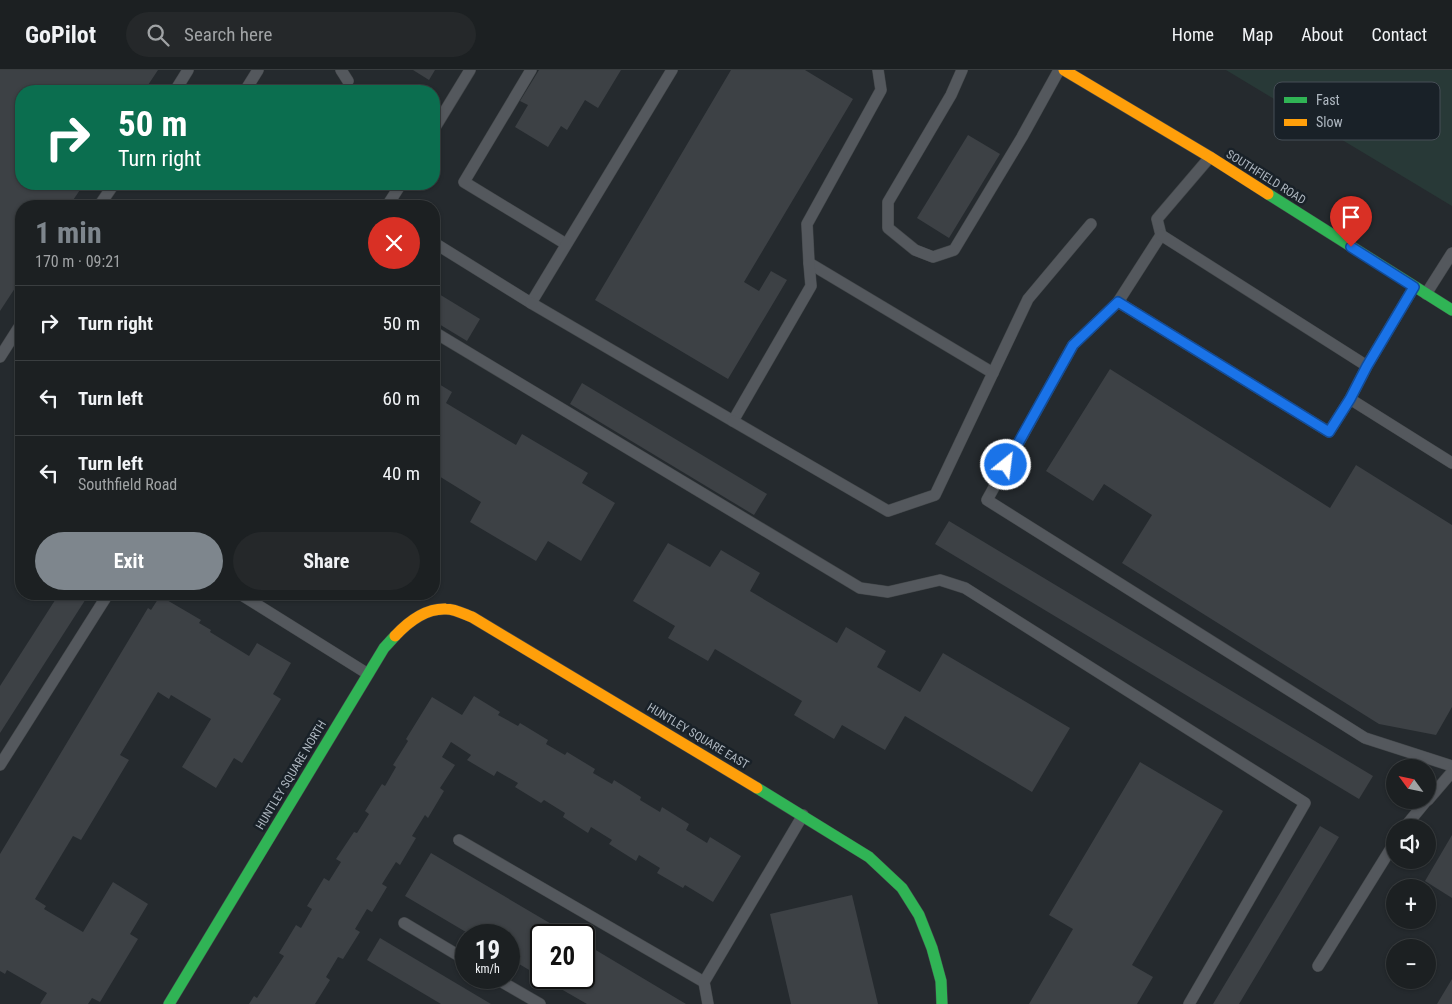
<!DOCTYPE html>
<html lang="en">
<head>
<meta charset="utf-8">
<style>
  :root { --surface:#1c2022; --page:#25282a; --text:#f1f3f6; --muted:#a0a3a5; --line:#3a3e40; --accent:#7e868d }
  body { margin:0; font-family:"Roboto Condensed",sans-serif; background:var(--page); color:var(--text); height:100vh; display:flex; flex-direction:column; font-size:19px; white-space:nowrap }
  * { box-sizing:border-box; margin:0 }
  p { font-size:16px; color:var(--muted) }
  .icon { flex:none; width:28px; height:28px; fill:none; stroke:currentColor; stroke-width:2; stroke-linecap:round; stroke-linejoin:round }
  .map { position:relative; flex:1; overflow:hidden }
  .sheet { position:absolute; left:15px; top:130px; width:425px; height:400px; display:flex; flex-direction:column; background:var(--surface); border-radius:20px; box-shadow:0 1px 4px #0004,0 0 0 1px var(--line) }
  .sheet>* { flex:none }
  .hud { position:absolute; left:15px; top:15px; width:425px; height:105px; border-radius:20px; box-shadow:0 1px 4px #0004,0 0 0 1px var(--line); background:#0b6e4f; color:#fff; overflow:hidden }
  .needle { width:32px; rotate:303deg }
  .controls { position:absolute; left:1386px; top:689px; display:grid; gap:10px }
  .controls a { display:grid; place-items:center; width:50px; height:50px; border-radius:50%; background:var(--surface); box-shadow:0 1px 4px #0004,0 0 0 1px var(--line); font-size:25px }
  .speed { position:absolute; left:455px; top:854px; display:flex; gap:10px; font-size:25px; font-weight:700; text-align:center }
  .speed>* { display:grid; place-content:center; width:65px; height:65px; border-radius:50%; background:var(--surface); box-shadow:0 1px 4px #0004,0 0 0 1px var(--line); line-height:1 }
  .speed small { font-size:12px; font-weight:400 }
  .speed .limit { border:2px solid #111; border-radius:8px; background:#fff; color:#111 }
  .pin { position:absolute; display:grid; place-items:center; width:42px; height:42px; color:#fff; margin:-51px -21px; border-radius:50% 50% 50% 0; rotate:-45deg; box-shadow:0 0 5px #0007 }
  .pin .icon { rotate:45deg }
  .me { position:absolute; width:55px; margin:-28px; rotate:29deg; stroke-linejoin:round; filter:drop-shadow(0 0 4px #0008) }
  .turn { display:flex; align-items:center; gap:18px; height:105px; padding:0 20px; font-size:22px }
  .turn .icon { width:65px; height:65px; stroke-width:2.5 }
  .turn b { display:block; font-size:35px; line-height:42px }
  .round { display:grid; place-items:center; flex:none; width:52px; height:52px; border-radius:26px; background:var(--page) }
  .overview { display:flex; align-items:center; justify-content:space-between; height:85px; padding:0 20px }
  h1 { font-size:30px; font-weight:700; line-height:38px; color:var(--accent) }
  .button { display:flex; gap:10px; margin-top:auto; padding:10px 20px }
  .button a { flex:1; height:58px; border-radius:30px; background:var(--accent); color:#fff; font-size:20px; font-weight:700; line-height:58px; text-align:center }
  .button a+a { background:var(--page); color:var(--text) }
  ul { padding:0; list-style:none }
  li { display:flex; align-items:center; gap:15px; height:75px; padding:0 20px; border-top:1px solid var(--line) }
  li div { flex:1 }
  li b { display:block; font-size:19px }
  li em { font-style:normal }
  header { display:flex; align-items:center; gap:30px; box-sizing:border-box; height:70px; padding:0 25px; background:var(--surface); border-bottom:1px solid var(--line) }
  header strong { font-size:24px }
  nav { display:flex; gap:28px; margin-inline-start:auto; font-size:18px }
  .search { width:350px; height:45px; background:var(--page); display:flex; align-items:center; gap:12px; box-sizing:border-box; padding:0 18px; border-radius:28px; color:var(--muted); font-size:19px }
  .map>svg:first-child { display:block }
  .green { fill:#283937 }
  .building { fill:#3d4145 }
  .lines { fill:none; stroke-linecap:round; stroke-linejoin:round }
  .lane-casing { stroke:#424649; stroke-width:12 }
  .fast-casing { stroke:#424649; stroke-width:12 }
  .slow-casing { stroke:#424649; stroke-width:12 }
  .lane { stroke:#54585d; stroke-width:11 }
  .fast { stroke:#30b455; stroke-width:11 }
  .slow { stroke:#ff9f0a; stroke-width:11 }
  .route-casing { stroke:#114b97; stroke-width:12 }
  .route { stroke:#1a73e8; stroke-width:9 }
  .labels { text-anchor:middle; stroke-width:5; stroke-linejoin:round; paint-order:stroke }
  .street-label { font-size:12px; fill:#aeb7c0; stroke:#192128 }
  .key { fill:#192128; stroke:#464e56; stroke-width:1 }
  .key-label { font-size:14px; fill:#aeb7c0 }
</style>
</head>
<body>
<header>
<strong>GoPilot</strong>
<div class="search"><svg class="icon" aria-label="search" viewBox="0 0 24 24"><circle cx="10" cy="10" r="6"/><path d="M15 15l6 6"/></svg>Search here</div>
<nav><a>Home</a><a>Map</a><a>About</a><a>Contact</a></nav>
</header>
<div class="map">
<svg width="1452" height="934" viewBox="0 0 1452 934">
  <rect width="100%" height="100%" fill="#252a2e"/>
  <polygon class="green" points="1226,0 1452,0 1452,136"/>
  <g class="building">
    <polygon points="0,0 158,0 144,21 21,21 21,114 84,114 69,136 21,136 21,209 0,241"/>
    <polygon points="413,0 435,0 429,10"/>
    <polygon points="539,0 621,0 598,38 585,30 567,60 561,56 548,77 515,57 528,35 520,31"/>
    <polygon points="731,0 805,0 853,29 744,212 759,221 771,201 787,210 728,309 595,230"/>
    <polygon points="968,65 1000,84 949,168 917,148"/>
    <polygon points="434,221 480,249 467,271 434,251"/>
    <polygon points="1110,299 1330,438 1356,395 1452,455 1452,637 1436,665 1379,654 1122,493 1152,445 1104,414 1093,431 1046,401"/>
    <polygon points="434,311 452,322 446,333 516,375 522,364 588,403 582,413 615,433 581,491 548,471 536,491 470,452 481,432 434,403"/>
    <polygon points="582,313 767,424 754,445 570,334"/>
    <polygon points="949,451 1373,706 1359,729 935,474"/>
    <polygon points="668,473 710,497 721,480 760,503 750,521 837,573 846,557 886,581 877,597 920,622 943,583 1070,658 1032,722 905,646 885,680 842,655 834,669 794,645 802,631 715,579 708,591 668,568 675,556 633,531"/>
    <polygon points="59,524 89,524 0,663 0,616"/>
    <polygon points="160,526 201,550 199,553 211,560 210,562 249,586 257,573 291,593 273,624 281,629 242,693 234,688 216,718 182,697 211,649 171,625 169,629 158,622 120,685 129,690 81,770 73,766 35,829 46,836 44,839 83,862 113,812 148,834 130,864 138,869 100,932 92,928 88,934 40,934 47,923 7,900 5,904 0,901 0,784 148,538 151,540"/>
    <polygon points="474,626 500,642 498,645 518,656 520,653 548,670 546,674 565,685 567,682 595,699 593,703 612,714 614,710 641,727 640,730 660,742 662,737 689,754 686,760 707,773 710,767 741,786 713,832 685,815 683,818 657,803 660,798 639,785 636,791 609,774 612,770 591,757 588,763 563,747 565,743 544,730 541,733 515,717 518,713 497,701 494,706 467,690 471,685 451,672 442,687 455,695 440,718 444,721 428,748 425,745 412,766 416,768 400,795 396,792 382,814 387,817 372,842 367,839 355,859 360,862 343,889 338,887 326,907 330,910 315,934 249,934 254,926 257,928 284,886 279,883 296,855 301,858 312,839 307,836 324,808 329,811 341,792 336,789 354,762 357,763 369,744 365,741 382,714 385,716 396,697 393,695 408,671 406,669 432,627 462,645"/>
    <polygon points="1140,692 1223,741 1132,895 1153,907 1137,934 1029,934 1073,859 1049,845"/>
    <polygon points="1320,756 1339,767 1239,934 1213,934"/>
    <polygon points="1452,765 1452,828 1425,811"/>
    <polygon points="431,783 570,865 541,865 541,907 509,888 509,865 471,865 405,826"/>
    <polygon points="852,825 878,934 791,934 770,844"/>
    <polygon points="380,868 491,934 441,934 367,890"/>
    <polygon points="584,873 686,934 587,934 542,908 584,908"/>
    <polygon points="1452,909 1452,934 1437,934"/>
  </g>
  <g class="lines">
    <defs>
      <g id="lane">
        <polyline points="341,0 348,11"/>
        <polyline points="531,0 464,112 566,174"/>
        <polyline points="962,0 951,25 888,132 888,158 915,180 933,187 954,180 1022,67 1059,0"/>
        <polyline points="175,21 188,0"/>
        <polyline points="245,21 258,0"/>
        <polyline points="434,59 470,0"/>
        <polyline points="1210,87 1157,149 1161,165 1118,232 1073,275 987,430 1365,668 1452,696"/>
        <polyline points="99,136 114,114"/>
        <polyline points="387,136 401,114"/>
        <polyline points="1161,165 1367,296"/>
        <polyline points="436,174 531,233 672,0"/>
        <polyline points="809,193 993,303"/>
        <polyline points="1426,224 1452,183"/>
        <polyline points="1118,232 1329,362 1350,329 1367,296 1414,217"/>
        <polyline points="531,233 733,351 811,216 809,193 807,154 881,20 878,0"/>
        <polyline points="434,262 860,518 888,522 940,510 965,518 1305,733 1189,934"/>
        <polyline points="0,287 21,254"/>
        <polyline points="1350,329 1452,393"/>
        <polyline points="733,351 888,441 935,425 1028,229 1091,154"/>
        <polyline points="240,524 368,604"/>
        <polyline points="0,695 108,524"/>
        <polyline points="1428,730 1452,702"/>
        <polyline points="1404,758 1427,730"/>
        <polyline points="459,770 704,912"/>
        <polyline points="404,853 466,890"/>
        <polyline points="1318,896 1395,772"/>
        <polyline points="495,908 540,934"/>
        <polyline points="708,934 704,912 803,745"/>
      </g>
      <g id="fast">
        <polyline points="1268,124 1452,240"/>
        <polyline points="757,718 869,787 902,818 919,845 932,878 941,911 942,934"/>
        <polyline points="169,934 384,578 395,566"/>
      </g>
      <g id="slow">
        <polyline points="1064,0 1210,87 1268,124"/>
        <path d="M395 566C408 552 425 538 446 539 455 539 464 544 472 547L757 718"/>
      </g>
    </defs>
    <use href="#lane" class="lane-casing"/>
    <use href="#fast" class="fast-casing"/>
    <use href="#slow" class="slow-casing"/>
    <use href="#lane" class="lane"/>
    <use href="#fast" class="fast"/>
    <use href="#slow" class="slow"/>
  </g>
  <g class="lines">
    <defs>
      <polyline id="route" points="1006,395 1073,275 1118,232 1329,362 1350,329 1367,296 1414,217 1351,177"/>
    </defs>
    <use href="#route" class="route-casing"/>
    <use href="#route" class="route"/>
  </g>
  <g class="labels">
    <g class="street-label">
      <text transform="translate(1266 107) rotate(32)" y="4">SOUTHFIELD ROAD</text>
      <text transform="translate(698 666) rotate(31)" y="4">HUNTLEY SQUARE EAST</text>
      <text transform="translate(291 705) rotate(-59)" y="4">HUNTLEY SQUARE NORTH</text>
    </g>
  </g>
  <rect x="1274" y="12" width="166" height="58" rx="8" class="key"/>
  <rect x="1284" y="27" width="23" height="6" fill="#30b455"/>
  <rect x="1284" y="49" width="23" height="7" fill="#ff9f0a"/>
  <g class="key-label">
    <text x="1316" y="35">Fast</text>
    <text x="1316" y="57">Slow</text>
  </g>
</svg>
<div class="controls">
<a><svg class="needle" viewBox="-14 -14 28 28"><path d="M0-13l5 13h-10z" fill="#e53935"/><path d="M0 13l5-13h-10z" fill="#a0a3a5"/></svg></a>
<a><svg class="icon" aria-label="sound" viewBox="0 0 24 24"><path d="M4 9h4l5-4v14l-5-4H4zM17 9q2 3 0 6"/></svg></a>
<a>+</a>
<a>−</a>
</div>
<div class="speed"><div>19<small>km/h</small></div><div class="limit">20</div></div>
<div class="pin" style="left:1351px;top:177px;background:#d93025"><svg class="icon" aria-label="arrive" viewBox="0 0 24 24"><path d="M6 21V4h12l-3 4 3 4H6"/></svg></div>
<svg class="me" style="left:1006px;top:395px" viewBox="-20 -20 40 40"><circle r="17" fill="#1a73e8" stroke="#fff" stroke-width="3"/><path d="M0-11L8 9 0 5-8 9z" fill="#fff"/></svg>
<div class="hud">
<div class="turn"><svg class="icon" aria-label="right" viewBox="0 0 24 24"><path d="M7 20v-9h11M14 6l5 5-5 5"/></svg><div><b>50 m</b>Turn right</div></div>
</div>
<section class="sheet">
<div class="overview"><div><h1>1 min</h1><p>170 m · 09:21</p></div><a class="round" style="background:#d93025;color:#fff"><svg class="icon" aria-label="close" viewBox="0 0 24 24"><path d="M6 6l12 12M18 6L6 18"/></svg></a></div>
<ul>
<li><svg class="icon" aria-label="right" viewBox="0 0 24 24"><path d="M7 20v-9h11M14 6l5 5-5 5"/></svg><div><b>Turn right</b></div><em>50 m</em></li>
<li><svg class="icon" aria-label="left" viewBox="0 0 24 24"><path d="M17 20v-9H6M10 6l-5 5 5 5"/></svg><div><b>Turn left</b></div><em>60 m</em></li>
<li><svg class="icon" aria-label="left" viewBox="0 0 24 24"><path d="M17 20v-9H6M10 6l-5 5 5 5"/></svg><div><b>Turn left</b><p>Southfield Road</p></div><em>40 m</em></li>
</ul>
<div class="button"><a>Exit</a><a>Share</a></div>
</section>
</div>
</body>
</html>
